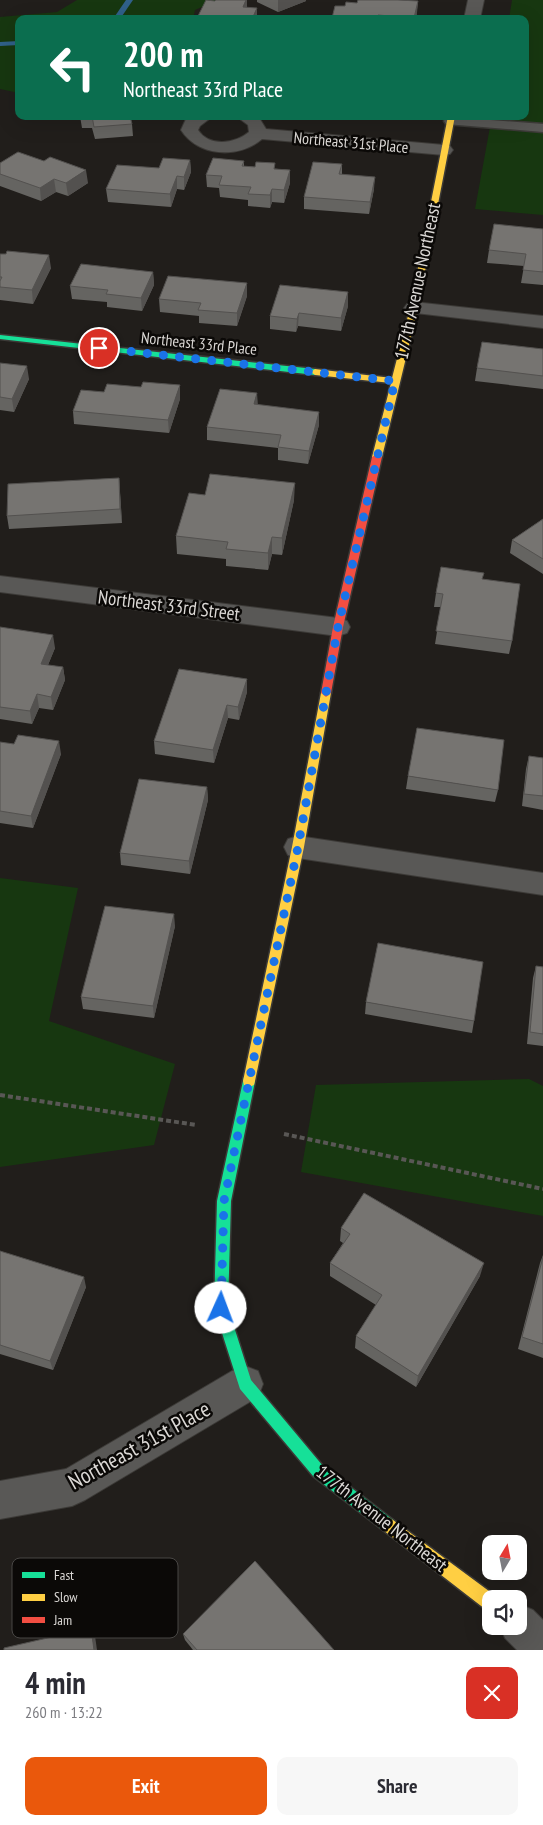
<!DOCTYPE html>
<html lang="en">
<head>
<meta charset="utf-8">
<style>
  :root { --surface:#fff; --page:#f7f7f7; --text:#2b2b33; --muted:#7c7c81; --accent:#ea580c }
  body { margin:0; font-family:"PT Sans Narrow",sans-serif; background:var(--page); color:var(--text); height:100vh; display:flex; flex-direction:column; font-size:19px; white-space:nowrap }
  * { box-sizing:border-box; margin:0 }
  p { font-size:16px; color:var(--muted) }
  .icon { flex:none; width:28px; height:28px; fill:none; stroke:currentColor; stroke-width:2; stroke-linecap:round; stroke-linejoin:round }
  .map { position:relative; height:1650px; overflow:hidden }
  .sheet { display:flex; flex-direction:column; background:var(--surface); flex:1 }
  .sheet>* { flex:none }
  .hud { position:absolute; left:15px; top:15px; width:514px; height:105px; border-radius:10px; box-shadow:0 5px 20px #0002; background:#0b6e4f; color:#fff; overflow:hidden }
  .needle { width:32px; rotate:10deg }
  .buttons { position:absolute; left:482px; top:1535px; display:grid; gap:10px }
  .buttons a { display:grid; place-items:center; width:45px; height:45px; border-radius:10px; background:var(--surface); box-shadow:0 5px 20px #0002; font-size:25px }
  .pin { position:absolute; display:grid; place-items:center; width:42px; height:42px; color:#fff; margin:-21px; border:2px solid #fff; border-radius:50%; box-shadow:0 1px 5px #0007 }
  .me { position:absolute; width:55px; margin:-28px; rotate:2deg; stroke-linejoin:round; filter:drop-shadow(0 0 4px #0008) }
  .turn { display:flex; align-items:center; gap:18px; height:105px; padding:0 25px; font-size:22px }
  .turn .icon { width:65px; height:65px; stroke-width:2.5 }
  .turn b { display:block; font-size:35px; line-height:42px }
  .round { display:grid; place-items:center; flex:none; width:52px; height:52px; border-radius:10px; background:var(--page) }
  .overview { display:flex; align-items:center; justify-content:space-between; height:85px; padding:0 25px }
  h1 { font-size:30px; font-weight:600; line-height:38px }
  .action { display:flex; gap:10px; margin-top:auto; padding:10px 25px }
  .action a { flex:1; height:58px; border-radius:10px; background:var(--accent); color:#fff; font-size:20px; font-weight:600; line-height:58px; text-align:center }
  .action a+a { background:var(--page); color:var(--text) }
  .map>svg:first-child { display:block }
  .green { fill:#173710 }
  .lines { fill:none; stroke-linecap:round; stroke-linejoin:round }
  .stream { fill:#306089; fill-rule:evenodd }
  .lane-casing { stroke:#3c3a37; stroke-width:3 }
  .street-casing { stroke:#3c3a37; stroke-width:2 }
  .fast-casing { stroke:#3c3a37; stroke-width:3 }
  .slow-casing { stroke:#3c3a37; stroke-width:3 }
  .jam-casing { stroke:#3c3a37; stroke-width:3 }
  .path { stroke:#595755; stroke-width:4; stroke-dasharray:5 3; stroke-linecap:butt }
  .lane { fill:#595856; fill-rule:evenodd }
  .street { fill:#595856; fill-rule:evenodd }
  .fast { fill:#16e098; fill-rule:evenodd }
  .slow { fill:#ffcf43; fill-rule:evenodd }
  .jam { fill:#f24e42; fill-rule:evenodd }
  .wall { fill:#656461 }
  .shaded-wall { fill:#53514f }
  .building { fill:#767471; stroke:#53514f }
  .route { stroke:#1a73e8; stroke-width:9; stroke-dasharray:0 16.2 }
  .labels { text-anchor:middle; stroke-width:5; stroke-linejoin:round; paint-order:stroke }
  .far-street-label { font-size:16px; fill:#dbd8d5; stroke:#0b0907 }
  .street-label { font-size:19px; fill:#dbd8d5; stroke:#0b0907 }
  .near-street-label { font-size:22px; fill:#dbd8d5; stroke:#0b0907 }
  .key { fill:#0b0907; stroke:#494745; stroke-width:1 }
  .key-label { font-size:14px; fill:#dbd8d5 }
</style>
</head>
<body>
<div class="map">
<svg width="543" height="1650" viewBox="0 0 543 1650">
  <rect width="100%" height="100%" fill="#211e1b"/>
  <g class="green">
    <polygon points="77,0 218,0 195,10 193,19 19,19 19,93 0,89 0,17 57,12"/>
    <polygon points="512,0 543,0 543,215 475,209 492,116 525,116 525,19 509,19"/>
    <polygon points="0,878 78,888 49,1021 175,1064 154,1145 0,1167"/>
    <polygon points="529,1079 543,1086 543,1216 301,1172 316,1085"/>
  </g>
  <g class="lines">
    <g class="stream">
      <polygon points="126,0 133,0 120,19 113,19"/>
      <polygon points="19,41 19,45 0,46 0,42"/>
    </g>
    <defs>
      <polygon id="lane" points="451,117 543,124 543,132 446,124 444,121 446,118"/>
      <g id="street">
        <polygon points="468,0 484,0 480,19 464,19"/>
        <path d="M192 116H213L200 126 198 130C210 148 236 143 249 132L248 125 236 116H258L266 129 444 145 450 146 453 150 450 154 444 155 262 139C239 159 198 157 181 130L186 119Z"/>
        <polygon points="414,302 543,316 543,328 407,312 404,308 407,304"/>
        <polygon points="0,576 338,618 347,621 350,627 347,633 338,636 0,592"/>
        <polygon points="298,836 543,873 543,895 298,858 288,855 284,847 288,839"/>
        <polygon points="245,1366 258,1371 263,1384 258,1397 85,1500 72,1506 0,1519 0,1481 66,1469 232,1371"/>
        <polygon points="519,1604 533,1610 543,1620 543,1650 517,1650 505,1638 500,1626 519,1626"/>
      </g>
      <g id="fast">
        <polygon points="0,335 315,369 319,372 315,375 0,339"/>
        <polygon points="249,1075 254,1077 255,1081 231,1201 228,1308 251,1380 323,1466 393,1520 396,1525 393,1530 388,1533 383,1530 313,1476 240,1389 214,1308 217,1201 243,1081 244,1077"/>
      </g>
      <g id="slow">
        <polygon points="448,116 455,116 418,308 382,457 377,460 372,457 391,383 315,375 311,372 315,369 392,378 410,308"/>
        <polygon points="326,689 331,693 304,847 255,1081 254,1085 249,1087 244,1085 243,1081 292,847 321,693"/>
        <polygon points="388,1517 393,1520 497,1597 497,1599 491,1599 491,1611 485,1609 383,1530 380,1525 383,1520"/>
      </g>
      <polygon id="jam" points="377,454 382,457 343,627 331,693 326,697 321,693 333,627 372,457"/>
    </defs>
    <use href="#lane" class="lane-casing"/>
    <use href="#street" class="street-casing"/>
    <use href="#fast" class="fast-casing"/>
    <use href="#slow" class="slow-casing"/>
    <use href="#jam" class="jam-casing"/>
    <g class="path">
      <polyline points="0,1095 196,1125"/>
      <polyline points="284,1134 543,1189"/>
    </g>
    <use href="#lane" class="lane"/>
    <use href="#street" class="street"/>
    <use href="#fast" class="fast"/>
    <use href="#slow" class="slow"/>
    <use href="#jam" class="jam"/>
  </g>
  <g class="wall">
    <polygon points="257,0 306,0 306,1 278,12 257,2"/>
    <polygon points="418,1 416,19 332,19 335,6 345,6 357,3"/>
    <polygon points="80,116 130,116 132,124 133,136 95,139 92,128 82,128"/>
    <polygon points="190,160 191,172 184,190 177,189 171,207 108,202 106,189 159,168"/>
    <polygon points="244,161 244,166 290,170 290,183 284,203 272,202 270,208 248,206 248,200 220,197 219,188 207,187 206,175"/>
    <polygon points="0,163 88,183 68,196 56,192 41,201 0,186"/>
    <polygon points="342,164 342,174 374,189 369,214 304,209 304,197"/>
    <polygon points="543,229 543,285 521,283 524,266 487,263 489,250"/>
    <polygon points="0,254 51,268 33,304 0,300"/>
    <polygon points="153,272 154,285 142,311 107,307 107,302 72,299 70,286"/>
    <polygon points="247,296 237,326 199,323 199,316 160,312 159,299"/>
    <polygon points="348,306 341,331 298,326 296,332 270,329 270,316"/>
    <polygon points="543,349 543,389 475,381 477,368"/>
    <polygon points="0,363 29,379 14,412 0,410"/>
    <polygon points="180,399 169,433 74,424 73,411"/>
    <polygon points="258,405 319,412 319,425 308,464 278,460 278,448 207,440 207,427"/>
    <polygon points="119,478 122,523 9,529 7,516"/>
    <polygon points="205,495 294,500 282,555 272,554 268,570 226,566 226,559 177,554 176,536"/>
    <polygon points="543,519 543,574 510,553 512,540"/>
    <polygon points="483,579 512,641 509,654 435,644 441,607 434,607 436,593"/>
    <polygon points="0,627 55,648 48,665 63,667 65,680 53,710 39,708 32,724 0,719"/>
    <polygon points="247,679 247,692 239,720 228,718 214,763 155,754 154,741"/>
    <polygon points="0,742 61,754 33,828 0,823"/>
    <polygon points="529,756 543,758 543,810 522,806 526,769"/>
    <polygon points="408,776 498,790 495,802 406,789"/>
    <polygon points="207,787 208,800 190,874 121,865 120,853"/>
    <polygon points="175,926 154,1018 83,1009 81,997"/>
    <polygon points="536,966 543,967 543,1046 527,1044 533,978"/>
    <polygon points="366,1002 474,1021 472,1033 365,1014"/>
    <polygon points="341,1228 480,1276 416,1387 355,1348 356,1336 376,1305 330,1276 330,1263 343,1243 340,1241"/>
    <polygon points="0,1251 86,1287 53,1370 0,1354"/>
    <polygon points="543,1255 543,1358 518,1349 540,1263"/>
    <polygon points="183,1634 334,1650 193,1650 185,1640"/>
  </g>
  <g class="shaded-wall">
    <polygon points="246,0 247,0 247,11 243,7"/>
    <polygon points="278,0 306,0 306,1 278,12"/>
    <polygon points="418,1 417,13 416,19 414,19"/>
    <polygon points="257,8 257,19 252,19"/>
    <polygon points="190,160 191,172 184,190 184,177"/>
    <polygon points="86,170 88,183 68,196 66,183"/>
    <polygon points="290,170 290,183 284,203 284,190"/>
    <polygon points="177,176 177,189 171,207 170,194"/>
    <polygon points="375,177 374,189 369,214 370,202"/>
    <polygon points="54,179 56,192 41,201 40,188"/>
    <polygon points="272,189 272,202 270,208 270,195"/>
    <polygon points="49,255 51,268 33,304 32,290"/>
    <polygon points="153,272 154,285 142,311 141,298"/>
    <polygon points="247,283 247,296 237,326 237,313"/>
    <polygon points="348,292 348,306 341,331 341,318"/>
    <polygon points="299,313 298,326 296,332 297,319"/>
    <polygon points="27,366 29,379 14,412 12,399"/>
    <polygon points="180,385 180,399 169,433 168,420"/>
    <polygon points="257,393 258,406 254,404"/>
    <polygon points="319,412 319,425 308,464 309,451"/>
    <polygon points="119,478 120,491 122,523 120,509"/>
    <polygon points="295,483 294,500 282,555 282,538"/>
    <polygon points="272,537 272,554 268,570 268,553"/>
    <polygon points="53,635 55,648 43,677 41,664"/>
    <polygon points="63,667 65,680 53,710 51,697"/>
    <polygon points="247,679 247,692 239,720 238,707"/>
    <polygon points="37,694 39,708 32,724 30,711"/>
    <polygon points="227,705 228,718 214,763 213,750"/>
    <polygon points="59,741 61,754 33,828 31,816"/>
    <polygon points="207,787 208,800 190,874 189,861"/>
    <polygon points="174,914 175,926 154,1018 153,1006"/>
    <polygon points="484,1263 480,1276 416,1387 418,1376"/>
    <polygon points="84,1277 86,1287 53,1370 50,1361"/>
    <polygon points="91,1628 95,1636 97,1650 94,1650"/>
  </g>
  <g class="building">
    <polygon points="206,0 215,1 216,0 246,0 243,7 257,8 252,19 197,18"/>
    <polygon points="358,0 398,0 418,1 414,18 378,15 377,19 332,18 335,6 345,6 346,2 357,3"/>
    <polygon points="92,116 130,116 132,124 94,127"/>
    <polygon points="18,152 44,161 50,157 86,170 66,183 54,179 40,188 0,174 0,163"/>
    <polygon points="163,158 190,160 184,177 177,176 170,194 106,189 117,165 159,168"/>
    <polygon points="213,158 244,161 242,166 255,167 256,162 275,163 274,169 290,170 284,190 272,189 270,195 248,194 251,187 219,185 222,176 206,175"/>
    <polygon points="313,162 342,164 339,174 375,177 370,202 304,197"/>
    <polygon points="494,224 543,229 543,272 523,270 526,254 489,250"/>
    <polygon points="7,251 49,255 32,290 0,287 0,281 2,277 0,277 0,254 6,254"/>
    <polygon points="81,264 153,272 141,298 106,294 108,290 70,286"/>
    <polygon points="168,276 247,283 237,313 198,310 201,303 159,299"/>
    <polygon points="280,285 348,292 341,318 299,313 297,319 270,316"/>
    <polygon points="482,342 543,349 543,376 477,368"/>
    <polygon points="0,363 27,366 12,399 0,397"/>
    <polygon points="143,382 180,385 168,420 73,411 81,390 104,392 107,384 141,387"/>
    <polygon points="220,389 257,393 254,404 319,412 309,451 278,447 281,435 207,427"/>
    <polygon points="210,474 295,483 282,538 272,537 268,553 226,549 228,542 176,536 189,493 205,495"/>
    <polygon points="119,478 120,509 7,516 8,484"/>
    <polygon points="543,519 543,559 512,540"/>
    <polygon points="441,567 484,573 482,579 520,584 512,641 436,631 443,594 436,593"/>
    <polygon points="0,627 53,635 41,664 63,667 51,697 37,694 30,711 0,707"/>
    <polygon points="179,669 247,679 238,707 227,705 213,750 154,741"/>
    <polygon points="417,728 504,740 498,790 408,776"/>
    <polygon points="18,735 59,741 31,816 0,811 0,742 14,744"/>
    <polygon points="529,756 543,758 543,796 524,794"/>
    <polygon points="139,779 207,787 189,861 120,853"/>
    <polygon points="105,906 174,914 153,1006 81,997"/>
    <polygon points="378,943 483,962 474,1021 366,1002"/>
    <polygon points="536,966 543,967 543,1034 530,1032"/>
    <polygon points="364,1193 484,1263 418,1376 356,1336 382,1295 330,1263 350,1234 341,1228"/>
    <polygon points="0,1251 84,1277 50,1361 0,1345"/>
    <polygon points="543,1257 543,1344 522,1337"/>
    <polygon points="255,1561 334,1650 197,1650 183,1634"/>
    <polygon points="91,1628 94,1650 4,1650 4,1648"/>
  </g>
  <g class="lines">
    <polyline class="route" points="99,348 395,381 338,627 298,847 224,1201 221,1308"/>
  </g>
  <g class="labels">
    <g class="far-street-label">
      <text transform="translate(351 142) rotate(5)" y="6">Northeast 31st Place</text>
      <text transform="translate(199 343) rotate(6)" y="6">Northeast 33rd Place</text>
    </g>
    <g class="street-label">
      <text transform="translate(417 281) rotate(-78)" y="7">177th Avenue Northeast</text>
      <text transform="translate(169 605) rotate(7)" y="7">Northeast 33rd Street</text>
      <text transform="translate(382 1518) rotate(38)" y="7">177th Avenue Northeast</text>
    </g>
    <g class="near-street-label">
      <text transform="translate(139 1445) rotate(-29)" y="8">Northeast 31st Place</text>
    </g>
  </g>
  <rect x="12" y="1558" width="166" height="80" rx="8" class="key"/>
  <rect x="22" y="1572" width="23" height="6" fill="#16e098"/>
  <rect x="22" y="1594" width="23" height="7" fill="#ffcf43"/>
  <rect x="22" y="1617" width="23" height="6" fill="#f24e42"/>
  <g class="key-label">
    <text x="54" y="1580">Fast</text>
    <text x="54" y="1602">Slow</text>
    <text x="54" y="1625">Jam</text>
  </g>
</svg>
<div class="buttons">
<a><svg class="needle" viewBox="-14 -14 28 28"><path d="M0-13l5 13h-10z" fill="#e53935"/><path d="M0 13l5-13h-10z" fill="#7c7c81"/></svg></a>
<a><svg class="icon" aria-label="sound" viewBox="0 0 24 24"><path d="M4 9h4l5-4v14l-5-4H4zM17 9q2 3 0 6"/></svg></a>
</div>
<div class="pin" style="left:99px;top:348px;background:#d93025"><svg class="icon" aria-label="arrive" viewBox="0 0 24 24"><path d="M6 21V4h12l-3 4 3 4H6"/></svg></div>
<svg class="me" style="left:221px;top:1308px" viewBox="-20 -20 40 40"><circle r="19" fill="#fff"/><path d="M0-13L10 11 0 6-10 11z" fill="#1a73e8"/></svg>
<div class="hud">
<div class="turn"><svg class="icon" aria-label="left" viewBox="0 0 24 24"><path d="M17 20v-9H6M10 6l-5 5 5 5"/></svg><div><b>200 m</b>Northeast 33rd Place</div></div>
</div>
</div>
<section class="sheet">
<div class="overview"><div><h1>4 min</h1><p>260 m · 13:22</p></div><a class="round" style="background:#d93025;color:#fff"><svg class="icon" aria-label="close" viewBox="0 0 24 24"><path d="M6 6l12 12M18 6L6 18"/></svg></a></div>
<div class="action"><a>Exit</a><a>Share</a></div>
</section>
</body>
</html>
